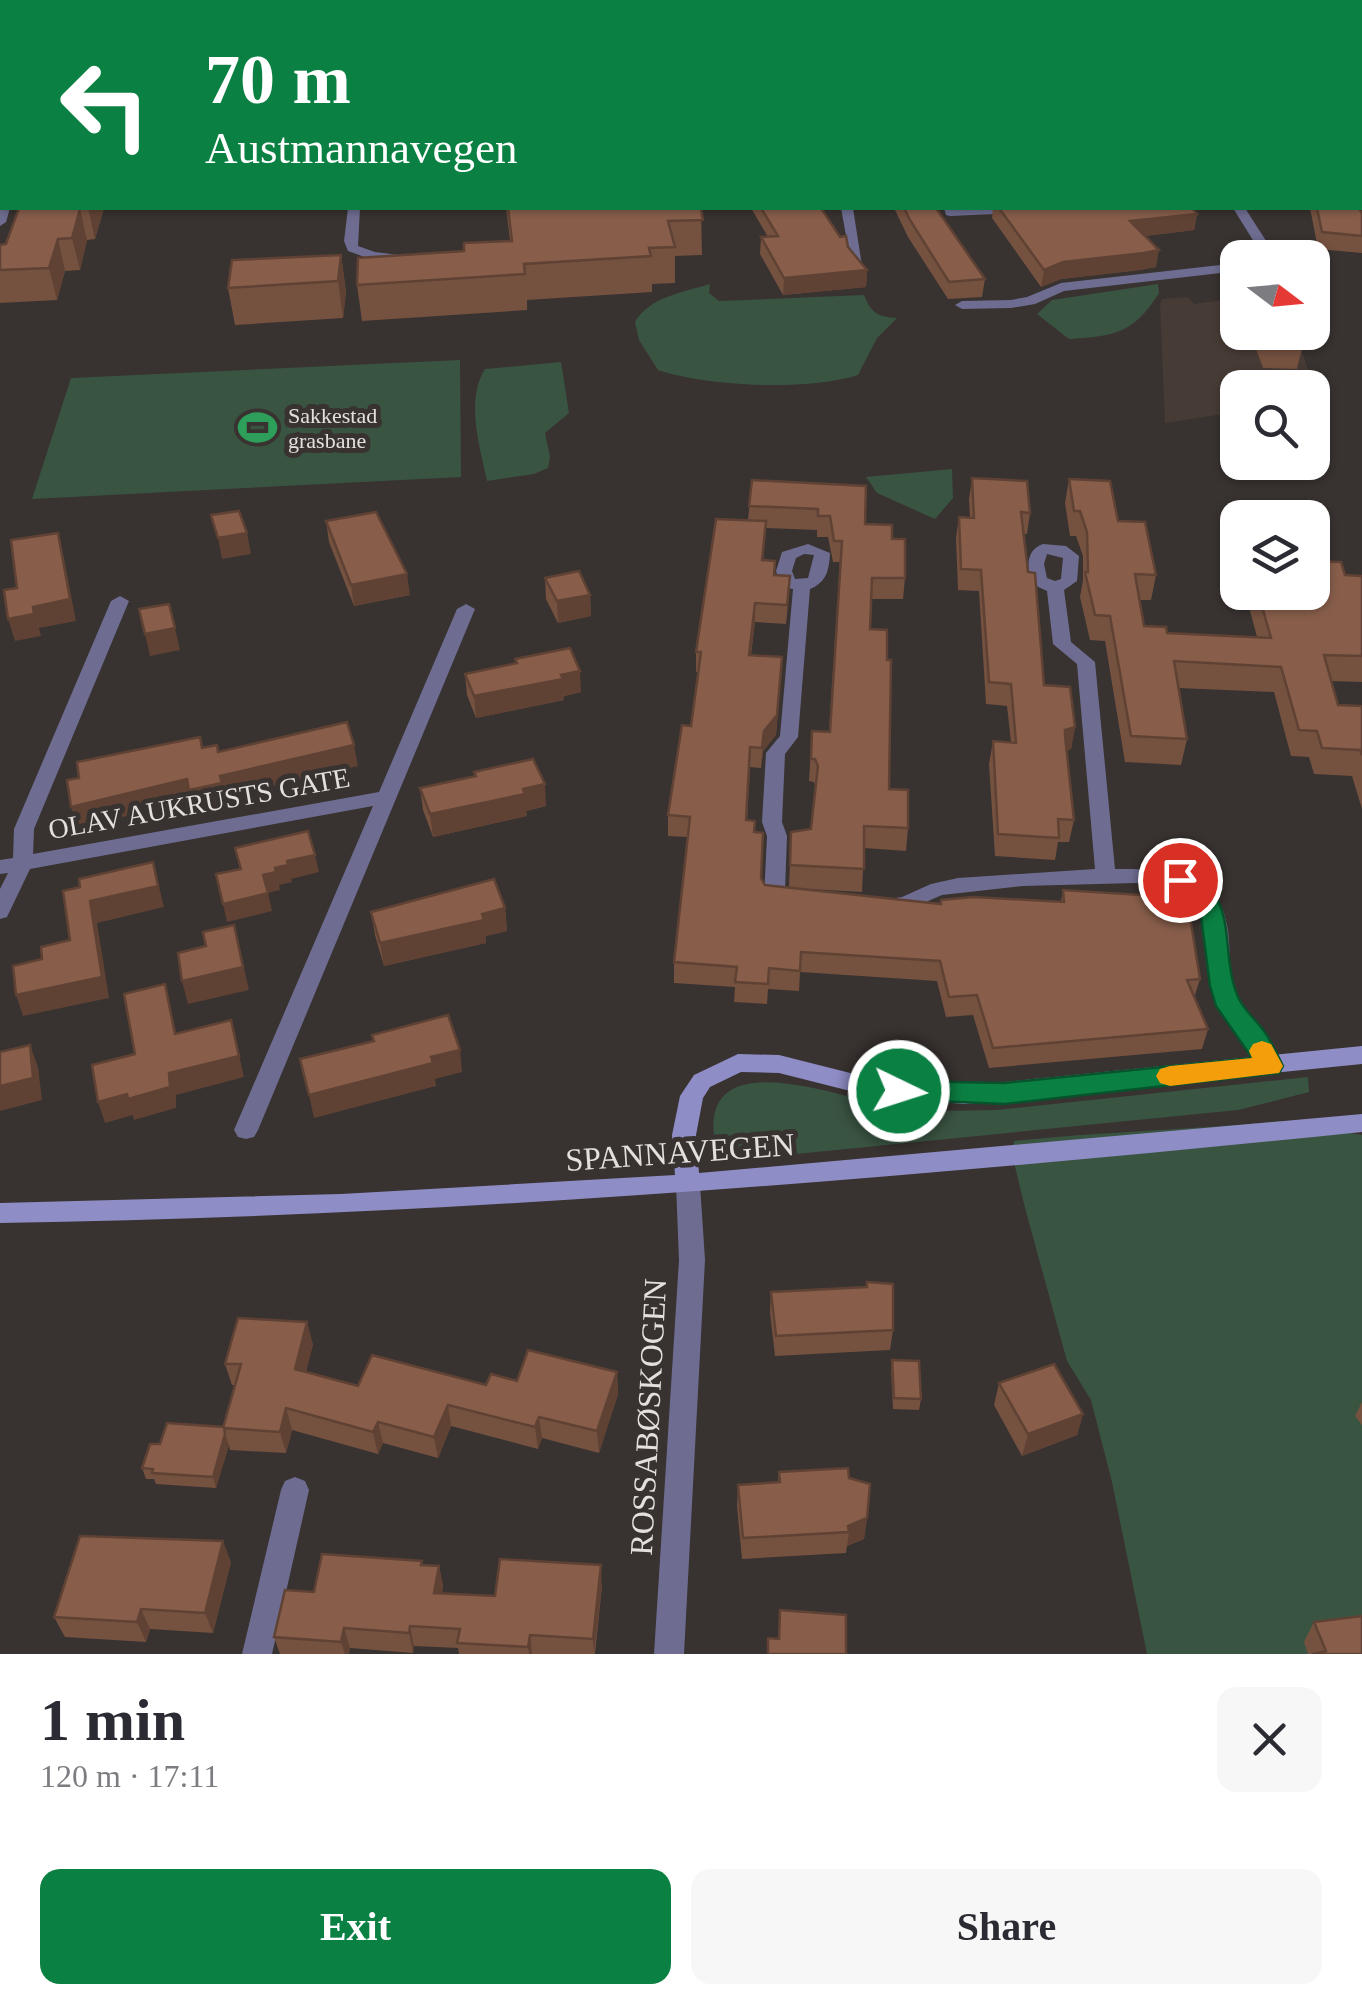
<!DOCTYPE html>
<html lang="en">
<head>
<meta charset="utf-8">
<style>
  :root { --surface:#fff; --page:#f7f7f7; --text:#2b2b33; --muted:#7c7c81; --accent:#0b8043 }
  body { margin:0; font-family:"Times New Roman",serif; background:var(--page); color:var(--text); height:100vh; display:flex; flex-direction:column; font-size:38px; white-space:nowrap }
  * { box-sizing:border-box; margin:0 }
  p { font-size:32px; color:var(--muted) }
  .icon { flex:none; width:55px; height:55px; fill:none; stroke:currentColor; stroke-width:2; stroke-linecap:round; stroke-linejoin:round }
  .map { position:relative; height:1654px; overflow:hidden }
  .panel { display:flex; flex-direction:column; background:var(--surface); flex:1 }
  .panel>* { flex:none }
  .top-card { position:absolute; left:0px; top:0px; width:1362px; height:210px; box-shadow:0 2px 8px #0004; background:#0b8043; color:#fff; overflow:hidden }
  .needle { width:65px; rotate:106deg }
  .fabs { position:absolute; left:1220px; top:240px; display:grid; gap:20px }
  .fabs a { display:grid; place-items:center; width:110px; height:110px; border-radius:20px; background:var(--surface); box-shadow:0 2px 8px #0004; font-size:50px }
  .pin { position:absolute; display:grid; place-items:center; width:85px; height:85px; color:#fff; margin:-42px; border:5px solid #fff; border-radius:50%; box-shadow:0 2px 10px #0007 }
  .me { position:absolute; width:110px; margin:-55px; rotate:94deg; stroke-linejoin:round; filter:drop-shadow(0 0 8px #0008) }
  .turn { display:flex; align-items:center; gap:35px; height:210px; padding:0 40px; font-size:45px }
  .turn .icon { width:130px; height:130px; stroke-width:2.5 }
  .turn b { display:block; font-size:70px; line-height:85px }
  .round { display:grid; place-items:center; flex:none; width:105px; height:105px; border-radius:20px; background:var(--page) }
  .overview { display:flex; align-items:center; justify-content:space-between; height:170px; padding:0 40px }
  h1 { font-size:60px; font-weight:700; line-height:75px }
  .cta { display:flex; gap:20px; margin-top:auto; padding:20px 40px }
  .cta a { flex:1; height:115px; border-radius:20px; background:var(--accent); color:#fff; font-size:40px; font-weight:700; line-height:115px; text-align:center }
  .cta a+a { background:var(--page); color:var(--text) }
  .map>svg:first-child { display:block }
  .built { fill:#473b35 }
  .green { fill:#3a5442 }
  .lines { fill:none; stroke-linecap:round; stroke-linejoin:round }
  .street { fill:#6e6d91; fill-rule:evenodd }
  .secondary { fill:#8f8dc6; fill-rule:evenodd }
  .highway { fill:#c2c1f5; fill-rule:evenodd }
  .wall { fill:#755140; fill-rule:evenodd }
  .shaded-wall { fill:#5f4234 }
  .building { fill:#885e4b; stroke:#5f4234; stroke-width:2.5 }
  .route { fill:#0b8043; stroke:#07532c; stroke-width:2.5 }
  .slow { fill:#f59e0b }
  .labels { text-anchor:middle; stroke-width:10; stroke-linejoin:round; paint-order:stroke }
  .far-poi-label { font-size:22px; fill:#e3e0de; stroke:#383230; text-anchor:start }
  .street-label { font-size:28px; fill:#e3e0de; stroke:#383230 }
  .near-street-label { font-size:32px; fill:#e3e0de; stroke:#383230 }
</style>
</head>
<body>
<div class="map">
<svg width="1362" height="1654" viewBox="0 0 1362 1654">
  <rect width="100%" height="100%" fill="#383230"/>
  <polygon class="built" points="1188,297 1194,304 1237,298 1238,332 1296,333 1315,391 1313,396 1312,388 1238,388 1237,412 1165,423 1160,304 1162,299"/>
  <g class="green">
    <path d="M710 284 709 293 719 301 864 295C871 313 878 317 897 318L877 338 858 375C807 391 710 387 658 370L639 340 635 322C649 297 684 292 710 284Z"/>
    <path d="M1158 284 1159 293C1133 334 1115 336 1069 339L1037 314 1052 300Z"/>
    <polygon points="460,360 461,477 32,499 71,378"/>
    <path d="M561 362 569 413 545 433 550 457 548 468 534 474 487 481C480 446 465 401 485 369Z"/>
    <polygon points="952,469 953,498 935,519 877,493 866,477"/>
    <path d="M1308 1077 1309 1092 1238 1110 796 1154 751 1152 732 1147 714 1136C703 1040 847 1100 896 1108 929 1113 963 1110 996 1110Z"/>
    <path d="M1281 1121 1362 1135V1654H1147L1112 1482 1091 1400 1067 1361 1025 1208 1012 1154 1014 1141C1103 1131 1192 1130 1281 1121Z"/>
  </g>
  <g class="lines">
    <g class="street">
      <polygon points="1307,0 1317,0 1318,2 1308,2"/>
      <polygon points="2,175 2,183 0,184 0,176"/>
      <polygon points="0,205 10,208 6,222 0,226"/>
      <polygon points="348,208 360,208 358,246 375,252 407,256 407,262 373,260 348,251 344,241"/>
      <polygon points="841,208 853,208 862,266 851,263"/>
      <polygon points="944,208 1045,208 1039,212 950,216 946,215"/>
      <polygon points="1233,208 1245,208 1277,258 1264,258"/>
      <polygon points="1238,263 1238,271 1064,291 1035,304 1011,308 962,309 955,305 962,301 1011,300 1027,297 1061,283"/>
      <path d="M808 544 830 553C829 570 827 582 810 589L798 737 785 754 782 822 787 836 785 891 797 894 800 899C794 910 770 909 764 898L767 836 762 822 766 753 780 736 793 589 781 587 776 571 782 552ZM804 554 814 555 808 578 795 579 792 571 796 558Z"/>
      <path d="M1043 544 1066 546 1079 556 1077 581 1064 590 1071 642 1095 662 1115 869C1161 869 1218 869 1227 925 1231 945 1228 966 1234 986 1242 1016 1266 1039 1280 1066L1277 1072 1269 1075 1261 1072 1216 998 1201 906 1178 887 1135 883 1023 886 942 895 903 912 882 910 879 905 882 900 902 897 931 884 958 878 1095 869 1077 664 1053 644 1047 591 1034 585C1026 570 1025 550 1043 544ZM1047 554 1063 558 1061 579 1055 581 1047 578 1044 564Z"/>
      <polygon points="120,596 129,601 34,829 33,854 379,792 457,609 466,604 475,609 258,1130 254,1137 246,1139 238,1137 234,1130 373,806 30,869 7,917 0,919 0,889 8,873 0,874 0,860 13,858 14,829 111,601"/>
      <polygon points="688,1174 697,1177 700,1184 705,1260 684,1654 654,1654 679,1260 676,1184 679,1177"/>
      <polygon points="295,1477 305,1481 309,1490 272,1654 242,1654 281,1490 285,1481"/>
    </g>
    <g class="secondary">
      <polygon points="618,0 629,0 631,2 620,2"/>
      <path d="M1362 1046V1064L965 1104 874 1097 779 1073 741 1072 710 1087 703 1098 696 1135 699 1173 1362 1114V1132C908 1178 456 1216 0 1223V1203L341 1194 675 1175 672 1135 680 1096 694 1075 738 1054 779 1055 874 1079 965 1086Z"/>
    </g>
    <g class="highway">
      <rect x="1360" y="79" width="2" height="10"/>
      <rect x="0" y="144" width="2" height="10"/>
    </g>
  </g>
  <g class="wall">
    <polygon points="0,0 2,2 2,111 0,111 2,81 0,81"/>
    <polygon points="351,0 588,0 588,2 352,2"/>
    <polygon points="1347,0 1362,0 1362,24 1360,21 1360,2 1348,2"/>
    <polygon points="1360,96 1362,96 1362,185 1360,184"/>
    <polygon points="19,208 104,208 95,239 87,240 80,270 65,271 57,300 0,303 0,245 6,244"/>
    <polygon points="506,208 701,208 702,255 675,256 675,283 652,284 652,292 527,300 527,310 362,321 357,285 464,251 510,241"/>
    <polygon points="751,208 821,208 840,237 867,270 866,287 783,295 760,254 761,237 768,237"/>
    <polygon points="894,208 936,208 985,279 982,297 948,299 908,237"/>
    <polygon points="993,208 1192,208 1197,214 1194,230 1145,236 1156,267 1140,270 1061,279 1041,287 992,218"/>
    <polygon points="1310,208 1359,208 1362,214 1362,253 1318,249"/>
    <polygon points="341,255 346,292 343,318 235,325 228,288"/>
    <polygon points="1250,332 1301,332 1304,340 1297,369 1263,368"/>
    <polygon points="972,478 1030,513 1027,534 1023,534 1044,685 1075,727 1071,749 1066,751 1074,820 1069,842 1058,842 1055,860 995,856 989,764 993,741 1011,742 1007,706 986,704 979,591 958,590 956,538 959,517 970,518 969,499"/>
    <polygon points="1069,479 1118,521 1156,575 1151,600 1140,600 1144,626 1167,633 1257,637 1245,592 1312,592 1345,575 1362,576 1362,682 1331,681 1338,705 1362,706 1362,809 1352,776 1314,774 1309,757 1291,756 1274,692 1178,688 1187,739 1181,765 1125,762 1105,641 1090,640 1080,597 1083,580 1083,556 1076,536 1070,536 1065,503"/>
    <path d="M752 480 865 524 892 539 905 578 903 599H871L870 629 887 660 889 789 908 828 906 851 864 848 862 892 791 888 940 904 1061 902 1063 890 1200 979 1194 998 1208 1029 1202 1049 989 1068 973 1015 946 1017 937 981 800 972 799 991 768 989 767 1004 734 1002 735 987 674 983V962L688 837 668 836V815L691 726 699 672H696V652L748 520ZM766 528 817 530V537H828L833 562H840L829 732 812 731 809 781 814 782 815 786 811 829 791 832 789 887 765 885 761 878 755 832 747 820 750 767 761 768 763 751 776 735 781 677 751 655 755 622 786 624 789 595 763 561Z"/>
    <polygon points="326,521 410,595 354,606 329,542"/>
    <polygon points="545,578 590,595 591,616 558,623 546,599"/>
    <polygon points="515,659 581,692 564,696 564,700 476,718 467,695 465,674 515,664"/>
    <polygon points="474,772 546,806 526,811 527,816 433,837 423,810 420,788 474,776"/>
    <polygon points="505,908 507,931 486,936 486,943 384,966 375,935 371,912"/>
    <polygon points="771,1292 893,1330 890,1350 775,1356 770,1312"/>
    <polygon points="313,1344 306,1372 358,1386 486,1385 517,1381 617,1372 618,1394 599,1453 542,1438 538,1449 451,1426 438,1458 383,1443 378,1454 292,1430 286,1453 230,1450 229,1445 216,1488 156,1484 154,1479 146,1479 142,1468 160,1444 224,1427 235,1385 232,1385 225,1364"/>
    <polygon points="892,1360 921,1399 919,1410 893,1409 891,1371"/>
    <polygon points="999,1383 1083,1414 1077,1435 1022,1456 994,1405"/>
    <polygon points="1362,1402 1362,1425 1355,1416"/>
    <polygon points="779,1472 849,1478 867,1518 864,1539 847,1546 846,1553 742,1559 737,1506 738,1485 778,1482"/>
    <polygon points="231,1562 213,1633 150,1629 146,1642 65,1637 54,1617"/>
    <polygon points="423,1565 439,1566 443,1586 442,1593 495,1596 602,1586 595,1654 459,1654 458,1648 414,1646 413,1653 350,1648 349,1654 280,1654 274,1637 314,1592"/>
    <polygon points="1314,1622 1362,1654 1308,1654 1304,1642"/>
  </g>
  <g class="shaded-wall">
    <rect x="0" y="95" width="2" height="16"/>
    <polygon points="88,208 104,208 95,239"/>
    <polygon points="80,209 87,240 80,270 72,238"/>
    <polygon points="1197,214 1194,230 1127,238 1130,221"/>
    <polygon points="58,239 65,271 57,300 49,268"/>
    <polygon points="1159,250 1156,267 1140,270 1061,279 1041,287 1044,270 1063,262"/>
    <polygon points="341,255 346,292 343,318 338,281"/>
    <polygon points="867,270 866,287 783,295 784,278"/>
    <polygon points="58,533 63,554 76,621 39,628 41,636 15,641 8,619 33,607"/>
    <polygon points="247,533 251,554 222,559 218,538"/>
    <polygon points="407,574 410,595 354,606 351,585"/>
    <polygon points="590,595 591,616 558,623 557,601"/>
    <polygon points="755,603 755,622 748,675 749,655"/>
    <polygon points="175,628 180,650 150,656 145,634"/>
    <polygon points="782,657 776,735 763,751 761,768 764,731"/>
    <polygon points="580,671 581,692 564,696 564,700 476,718 474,696"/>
    <polygon points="1075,727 1071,749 1061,752 1065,730"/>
    <polygon points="354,745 358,766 226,797 227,804 194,812 192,800 78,828 71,807 187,779 220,776"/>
    <polygon points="545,784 546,806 526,811 527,816 433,837 430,814"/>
    <polygon points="315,855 319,872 291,879 292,882 279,885 280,890 267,893 263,875 287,861"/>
    <polygon points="153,862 164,907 97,923 109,998 23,1016 16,995 102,977 90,901"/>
    <polygon points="268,893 272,911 227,922 223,904"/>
    <polygon points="505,908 507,931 486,936 486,943 384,966 380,943"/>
    <polygon points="234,925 249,990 188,1004 182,981"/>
    <polygon points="165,984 170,1005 181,1055 175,1034"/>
    <polygon points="231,1020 244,1077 176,1095 176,1108 134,1120 133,1115 105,1123 98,1102 169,1073"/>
    <polygon points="30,1045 38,1067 42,1100 0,1111 0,1086"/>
    <polygon points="460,1050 462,1072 435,1079 436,1086 314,1118 309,1095"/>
    <polygon points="307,1322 313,1344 301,1391 295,1369"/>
    <polygon points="617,1372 618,1394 599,1453 597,1431"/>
    <polygon points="448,1405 451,1426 438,1458 434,1437"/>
    <polygon points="286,1408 292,1430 286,1453 280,1432"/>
    <polygon points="1083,1414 1077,1435 1022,1456 1028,1434"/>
    <polygon points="539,1417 542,1438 538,1449 535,1427"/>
    <polygon points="378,1422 383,1443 378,1454 373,1432"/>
    <polygon points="225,1434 229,1445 216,1488 213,1477"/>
    <polygon points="867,1518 864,1539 847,1546 849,1532 848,1526"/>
    <polygon points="223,1541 231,1562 213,1633 205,1613"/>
    <polygon points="601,1565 602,1586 594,1654 593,1639"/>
    <polygon points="439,1566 443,1586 438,1613 434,1593"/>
    <polygon points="141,1609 150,1629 146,1642 137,1622"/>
    <polygon points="410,1626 414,1646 413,1653 409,1633"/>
    <polygon points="344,1628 350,1648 349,1654 345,1654 341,1642"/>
    <polygon points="530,1635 532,1654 529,1654 528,1647"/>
  </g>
  <g class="building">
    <polygon points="0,0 156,0 157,2 2,2 2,66 0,66"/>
    <polygon points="211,0 307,0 308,2 210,2"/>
    <polygon points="366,0 588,0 588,2 364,2"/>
    <polygon points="768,0 815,0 815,2 767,2"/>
    <polygon points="869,0 1303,0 1304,2 869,2"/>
    <polygon points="2,80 2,95 0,95 0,84"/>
    <polygon points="1360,96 1362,96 1362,168 1360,167"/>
    <polygon points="19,208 88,208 80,209 72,238 58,239 49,268 0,270 0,245 6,244"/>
    <polygon points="508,208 701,208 703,220 668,221 675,247 649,248 651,256 524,264 525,274 357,285 358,258 464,251 464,243 512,241"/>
    <polygon points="761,208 821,208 840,237 846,236 848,247 867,270 784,278 761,237 778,236"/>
    <polygon points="904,208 936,208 985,279 949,282 910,220"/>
    <polygon points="999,208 1192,208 1197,214 1130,221 1159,250 1144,253 1063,262 1044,270"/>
    <polygon points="1317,208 1359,208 1362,214 1362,236 1322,232"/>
    <polygon points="341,255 338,281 228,288 232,260"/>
    <polygon points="1268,332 1301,332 1304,340 1270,339"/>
    <polygon points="972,478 1027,481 1030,513 1021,512 1028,572 1035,573 1044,685 1070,687 1075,727 1065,730 1065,736 1074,820 1058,819 1059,838 998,834 993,741 1016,743 1011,684 989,682 981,570 961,569 959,517 974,518"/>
    <polygon points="1069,479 1110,481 1118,521 1145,522 1156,575 1135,574 1144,626 1166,627 1167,633 1271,638 1258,592 1312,592 1312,561 1341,562 1345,575 1362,576 1362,656 1324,655 1338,705 1362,706 1362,755 1360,750 1322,748 1317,731 1299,730 1281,667 1174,661 1187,739 1131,736 1110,616 1095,615 1085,572 1088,572 1087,532 1080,511 1074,511"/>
    <polygon points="752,480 866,486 865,524 892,525 892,539 905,539 905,578 872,578 870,629 887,630 887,660 891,660 889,789 908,790 908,828 864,826 864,869 790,865 791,832 811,829 818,766 815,759 811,759 812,731 830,732 842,541 834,541 830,516 818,516 818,509 749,506"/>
    <polygon points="239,511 247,533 218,538 211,515"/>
    <polygon points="376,512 407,574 351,585 326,521"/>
    <polygon points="716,519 766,521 762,560 775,561 774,575 790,576 787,605 755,603 749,655 782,657 777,715 764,731 762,748 750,747 746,820 755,821 754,832 763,833 761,878 765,885 941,904 941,900 973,897 1064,902 1063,890 1187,898 1200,979 1187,980 1208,1029 993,1048 977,995 949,997 940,961 801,952 800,971 769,968 768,984 735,982 737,967 674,962 690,817 668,815 682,725 691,726 701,652 696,652"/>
    <polygon points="58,533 70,599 33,607 34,614 8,619 4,590 17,588 11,540"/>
    <polygon points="579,571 590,595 557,601 545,578"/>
    <polygon points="169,604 175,628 145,634 139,609"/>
    <polygon points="570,648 580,671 561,675 563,679 474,696 465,674 517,663 515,659"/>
    <polygon points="347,722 354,745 220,776 222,783 189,790 187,779 71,807 67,780 79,778 77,762 200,737 202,748 217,745 218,752"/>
    <polygon points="533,759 545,784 523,789 525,794 430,814 420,788 476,776 474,772"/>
    <polygon points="308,831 315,855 287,861 288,865 275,868 276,872 263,875 268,893 223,904 216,874 241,869 235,848"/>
    <polygon points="153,862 158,886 90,901 102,977 16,995 13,966 42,959 41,947 70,940 63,891 80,887 79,879"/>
    <polygon points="494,879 505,908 482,914 484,920 380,943 371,912"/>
    <polygon points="234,925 243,967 182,981 178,953 206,946 203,932"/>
    <polygon points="165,984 175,1034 231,1020 239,1056 169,1073 170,1087 128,1099 127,1094 98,1102 92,1065 135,1054 124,994"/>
    <polygon points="448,1015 460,1050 431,1057 433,1063 309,1095 300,1059 374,1041 372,1035"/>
    <polygon points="30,1045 33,1078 0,1086 0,1052"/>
    <polygon points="867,1282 893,1284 893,1330 776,1336 771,1292 867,1287"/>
    <polygon points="238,1318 307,1322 295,1369 358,1386 372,1355 486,1385 491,1374 517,1381 528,1350 617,1372 597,1431 539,1417 535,1427 448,1405 434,1437 378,1422 373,1432 286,1408 280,1432 223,1428 241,1364 225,1364"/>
    <polygon points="892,1360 919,1361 921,1399 894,1398"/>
    <polygon points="1054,1364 1083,1414 1028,1434 999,1383"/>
    <polygon points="167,1423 224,1427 225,1434 213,1477 152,1473 153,1469 142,1468 150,1444 160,1444"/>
    <polygon points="848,1468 849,1478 870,1484 867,1518 848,1526 849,1532 743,1538 738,1485 780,1482 779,1472"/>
    <polygon points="80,1536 223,1541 205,1613 141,1609 137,1622 54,1617"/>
    <polygon points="322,1554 422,1561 421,1565 439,1566 434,1593 495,1596 500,1559 601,1565 593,1639 530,1635 528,1647 457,1643 460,1629 410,1626 409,1633 344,1628 341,1642 274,1637 285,1590 314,1592"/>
    <polygon points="780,1610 846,1615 846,1654 768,1654 768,1638 779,1639"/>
    <polygon points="1362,1616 1362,1654 1312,1654 1326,1651 1314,1622"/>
  </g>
  <path class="route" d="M1180 872C1244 890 1217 953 1239 999 1245 1011 1256 1020 1264 1031 1271 1041 1277 1054 1283 1066L1279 1073 1004 1104 889 1099 886 1091 889 1084 899 1081 1004 1083 1252 1058 1216 1006 1210 986 1200 909 1169 880Z"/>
  <polygon class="slow" points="1262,1041 1271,1044 1283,1066 1279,1073 1170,1086 1160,1083 1156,1076 1160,1069 1170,1066 1252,1058 1249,1051 1253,1044"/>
  <defs>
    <symbol id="stadium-bare" viewBox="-9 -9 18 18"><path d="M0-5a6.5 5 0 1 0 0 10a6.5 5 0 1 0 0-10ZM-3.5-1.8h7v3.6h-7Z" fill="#2e9e5b" stroke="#383230" stroke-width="2.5" paint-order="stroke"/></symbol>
  </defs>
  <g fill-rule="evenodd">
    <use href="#stadium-bare" x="230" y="400" width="55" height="55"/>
  </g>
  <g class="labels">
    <g class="far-poi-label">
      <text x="288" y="423">Sakkestad<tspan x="288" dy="25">grasbane</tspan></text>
    </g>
    <g class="street-label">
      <text transform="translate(199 803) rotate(-10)" y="10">OLAV AUKRUSTS GATE</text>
    </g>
    <g class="near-street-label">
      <text transform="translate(680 1152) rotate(-4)" y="11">SPANNAVEGEN</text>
      <text transform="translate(648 1417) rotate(-87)" y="11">ROSSABØSKOGEN</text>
    </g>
  </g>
</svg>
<div class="fabs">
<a><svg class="needle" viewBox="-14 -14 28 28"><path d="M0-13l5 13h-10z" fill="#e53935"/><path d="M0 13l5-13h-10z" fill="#7c7c81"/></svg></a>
<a><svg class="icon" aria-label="search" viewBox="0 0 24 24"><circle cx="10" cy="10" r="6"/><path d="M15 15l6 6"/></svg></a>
<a><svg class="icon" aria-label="layers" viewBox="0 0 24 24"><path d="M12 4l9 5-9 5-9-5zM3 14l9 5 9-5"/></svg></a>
</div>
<div class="pin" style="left:1180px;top:880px;background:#d93025"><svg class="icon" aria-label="arrive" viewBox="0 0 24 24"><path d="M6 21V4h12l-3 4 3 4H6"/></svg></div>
<svg class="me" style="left:899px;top:1091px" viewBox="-20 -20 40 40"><circle r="17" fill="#0b8043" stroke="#fff" stroke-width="3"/><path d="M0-11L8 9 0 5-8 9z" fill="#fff"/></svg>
<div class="top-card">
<div class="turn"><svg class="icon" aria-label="left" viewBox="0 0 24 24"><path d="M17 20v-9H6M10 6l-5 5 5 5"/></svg><div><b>70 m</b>Austmannavegen</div></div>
</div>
</div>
<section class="panel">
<div class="overview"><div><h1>1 min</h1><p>120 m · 17:11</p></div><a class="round"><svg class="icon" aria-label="close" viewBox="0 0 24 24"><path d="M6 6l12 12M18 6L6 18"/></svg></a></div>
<div class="cta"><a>Exit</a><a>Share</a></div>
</section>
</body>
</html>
